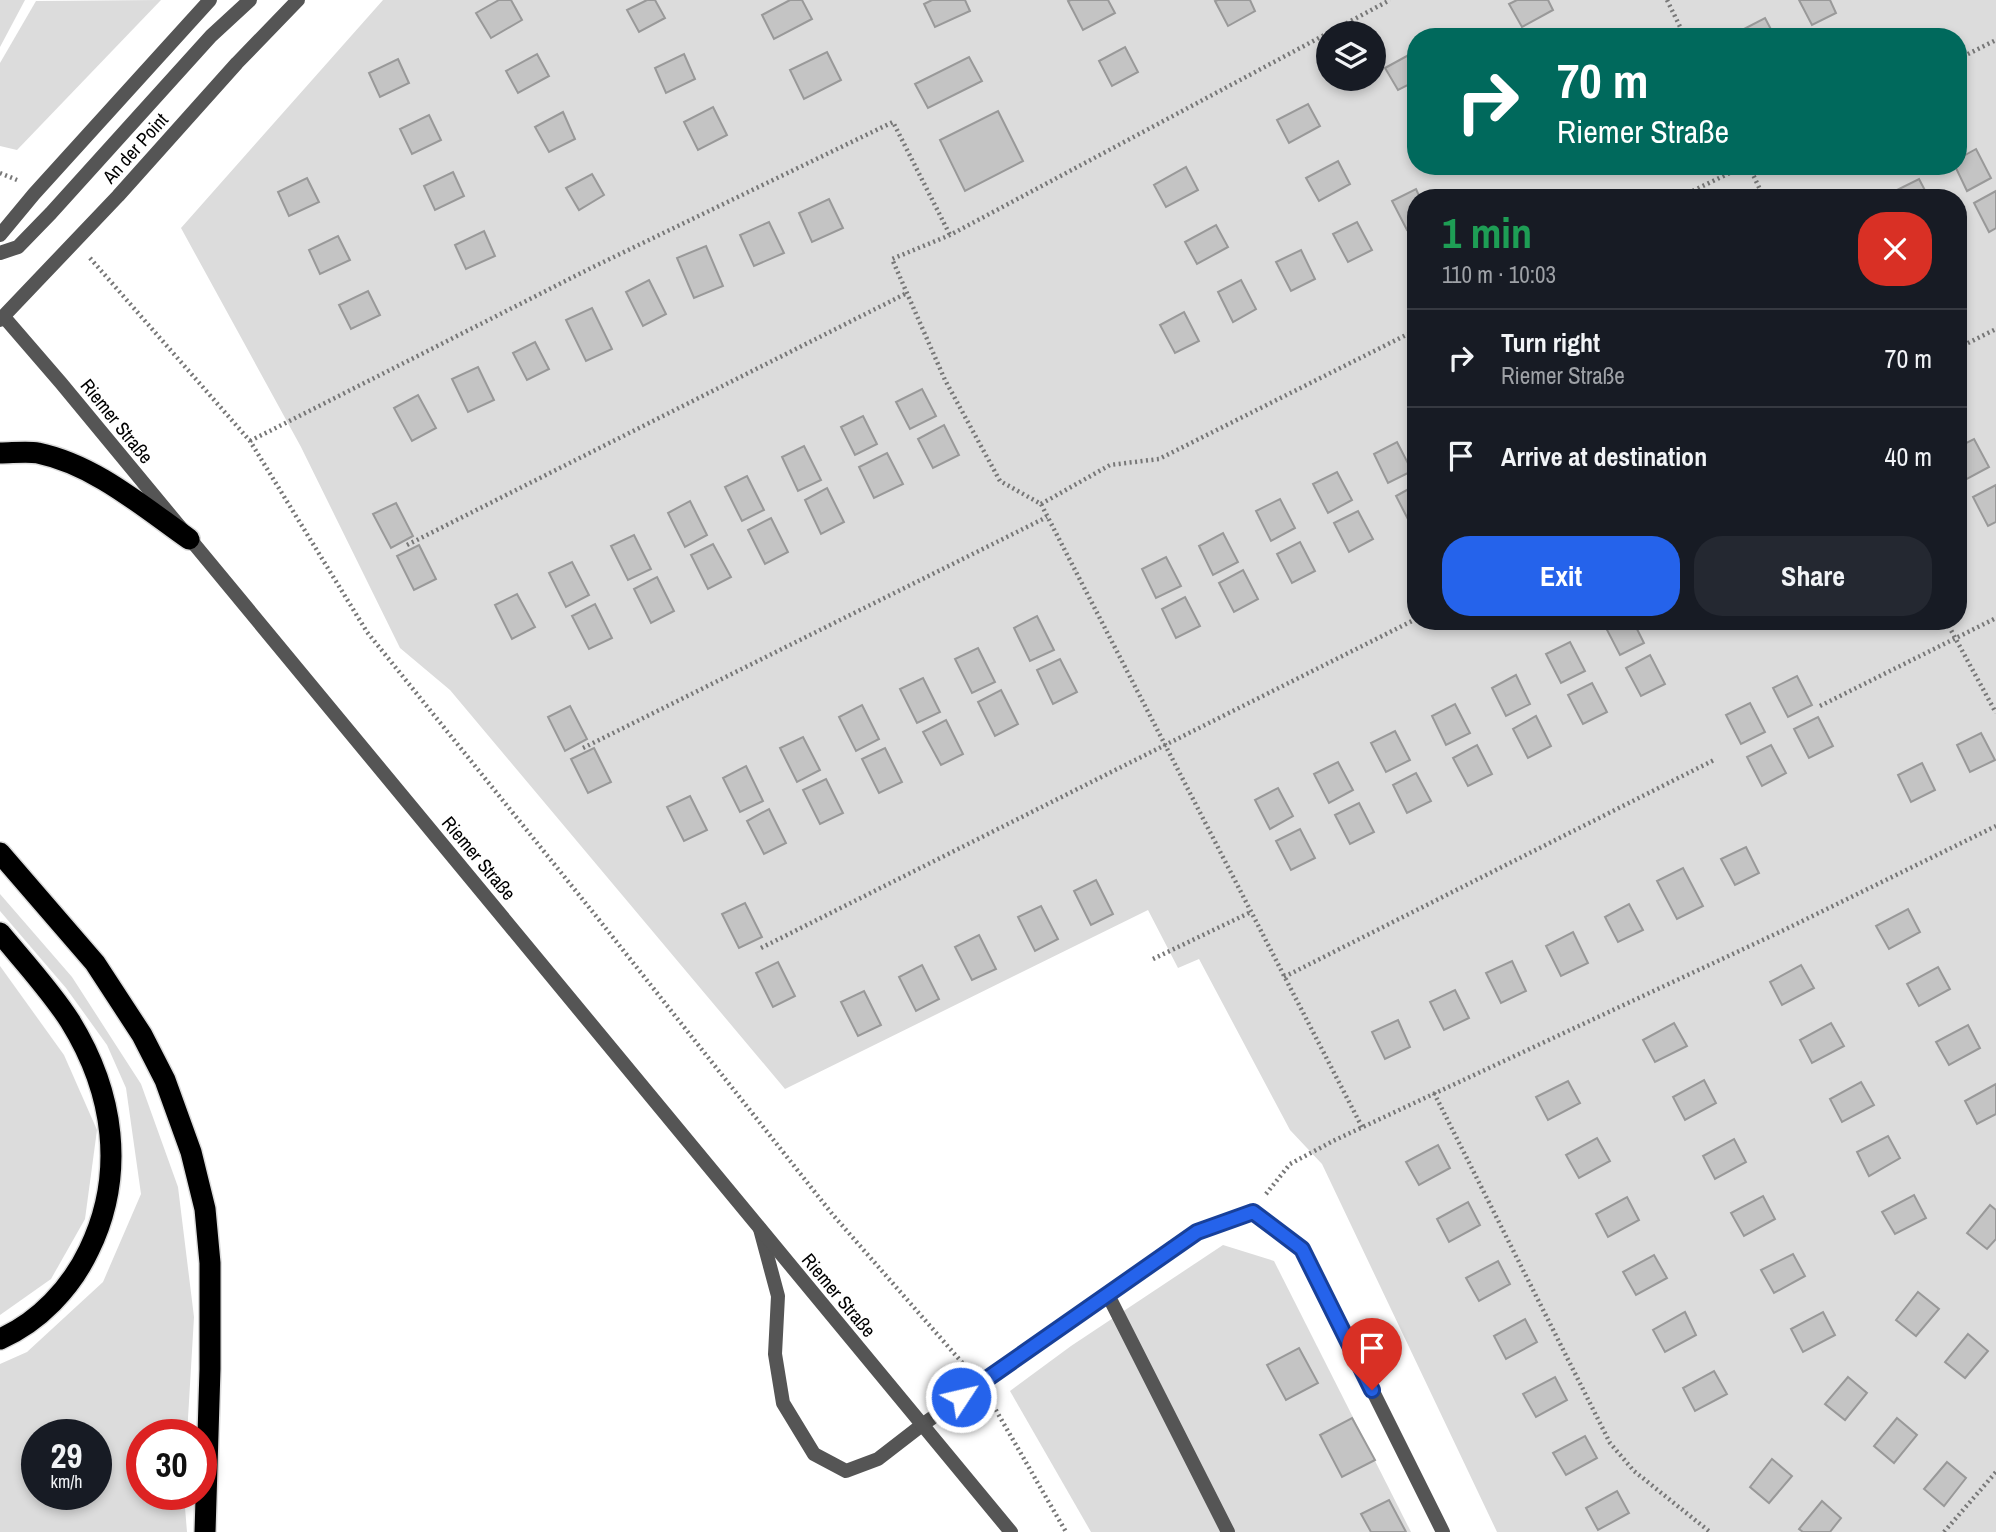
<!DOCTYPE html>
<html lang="en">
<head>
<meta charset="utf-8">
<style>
  :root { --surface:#171b24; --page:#242831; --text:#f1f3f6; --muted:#9ea1a6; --line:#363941; --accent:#2563eb }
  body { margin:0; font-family:"Archivo Narrow",sans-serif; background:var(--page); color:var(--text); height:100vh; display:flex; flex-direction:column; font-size:26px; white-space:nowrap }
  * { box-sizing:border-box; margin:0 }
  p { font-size:23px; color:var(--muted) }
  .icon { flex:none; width:38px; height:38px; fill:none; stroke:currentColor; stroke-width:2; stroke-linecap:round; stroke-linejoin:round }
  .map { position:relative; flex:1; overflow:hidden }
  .side { position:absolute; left:1407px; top:189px; width:560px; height:441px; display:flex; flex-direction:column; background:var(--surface); border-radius:28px; box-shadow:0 4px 10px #0003 }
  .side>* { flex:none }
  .guide { position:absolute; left:1407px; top:28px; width:560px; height:147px; border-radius:28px; box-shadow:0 4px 10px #0003; background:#00695c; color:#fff; overflow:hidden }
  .controls { position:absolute; left:1316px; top:21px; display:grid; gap:14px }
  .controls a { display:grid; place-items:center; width:70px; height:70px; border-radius:50%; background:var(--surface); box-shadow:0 4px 10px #0003; font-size:35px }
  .speed { position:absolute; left:21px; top:1419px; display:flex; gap:14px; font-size:35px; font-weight:700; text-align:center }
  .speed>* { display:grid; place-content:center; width:91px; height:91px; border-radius:50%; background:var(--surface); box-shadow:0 4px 10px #0003; line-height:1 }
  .speed small { font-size:18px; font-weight:400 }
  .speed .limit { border:10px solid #d22; background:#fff; color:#111 }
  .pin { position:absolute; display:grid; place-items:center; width:60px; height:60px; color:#fff; margin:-72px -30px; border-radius:50% 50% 50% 0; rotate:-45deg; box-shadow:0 0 7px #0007 }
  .pin .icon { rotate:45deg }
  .me { position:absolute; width:77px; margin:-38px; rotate:55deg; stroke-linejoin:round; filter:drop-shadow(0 0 5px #0008) }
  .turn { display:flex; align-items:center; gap:24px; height:147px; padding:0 35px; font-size:32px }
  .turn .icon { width:91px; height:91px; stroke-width:2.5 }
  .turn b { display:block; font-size:49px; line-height:60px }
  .round { display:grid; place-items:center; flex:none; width:74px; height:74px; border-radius:28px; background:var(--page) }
  .overview { display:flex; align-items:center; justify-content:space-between; height:119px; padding:0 35px }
  h1 { font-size:42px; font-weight:700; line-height:52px; color:#1e9e55 }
  .button { display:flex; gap:14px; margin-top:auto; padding:14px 35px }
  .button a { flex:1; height:80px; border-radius:28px; background:var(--accent); color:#fff; font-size:28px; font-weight:700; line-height:80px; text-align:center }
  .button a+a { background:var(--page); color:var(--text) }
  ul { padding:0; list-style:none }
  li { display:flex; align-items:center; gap:21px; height:98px; padding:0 35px; border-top:2px solid var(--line) }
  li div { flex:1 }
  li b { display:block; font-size:26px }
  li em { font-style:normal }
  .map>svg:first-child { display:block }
  .green { fill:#dcdcdc; fill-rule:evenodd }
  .building { fill:#c4c4c4; stroke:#999; stroke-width:2 }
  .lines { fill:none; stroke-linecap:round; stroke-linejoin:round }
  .motorway-casing { stroke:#dbdbdb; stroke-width:24 }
  .path { stroke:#777; stroke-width:4.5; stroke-dasharray:2 3.5; stroke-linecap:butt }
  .service { stroke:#555; stroke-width:14 }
  .minor { stroke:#555; stroke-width:14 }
  .tertiary { stroke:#555; stroke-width:14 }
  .motorway { stroke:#000; stroke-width:21 }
  .route-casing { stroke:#184099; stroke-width:18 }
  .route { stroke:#2563eb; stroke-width:12 }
  .labels { text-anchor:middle; stroke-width:5; stroke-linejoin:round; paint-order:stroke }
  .street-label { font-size:19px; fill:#000; stroke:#fff }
</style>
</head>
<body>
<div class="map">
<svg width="1996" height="1532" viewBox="0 0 1996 1532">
  <rect width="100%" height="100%" fill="#fff"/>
  <g class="green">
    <polygon points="0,0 25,0 0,47"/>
    <polygon points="161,0 17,150 0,146 0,63 36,1"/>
    <path d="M383 0H1996V1532H1497L1322 1164 1290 1130 1199 959 1178 968 1148 910 785 1089 450 690 400 648 301 447 181 228ZM1328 33H1374V79H1328ZM1416 37H1958V166H1416ZM1416 198H1958V621H1416Z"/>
    <path d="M0 894 72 977 141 1084 178 1187 194 1317 187 1435H142V1494L184 1495 187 1532H0V1364L27 1352 103 1282 141 1194 126 1088 107 1045 66 988 0 911ZM96 1435V1494H37V1435Z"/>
    <polygon points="0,966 64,1055 97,1130 85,1219 51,1279 0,1315"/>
    <polygon points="1223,1245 1274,1261 1411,1532 1091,1532 1010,1391 1071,1346"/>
  </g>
  <g class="building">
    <polygon points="499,0 511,0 522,20 491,38 476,13"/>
    <polygon points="647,0 655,0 665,18 639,32 627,10"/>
    <polygon points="790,0 802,0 812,19 774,39 762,15"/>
    <polygon points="932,0 965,0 970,11 935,27 924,4"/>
    <polygon points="1071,0 1108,0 1115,13 1083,30 1068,1"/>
    <polygon points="1218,0 1250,0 1255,11 1228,26 1215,1"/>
    <polygon points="1517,0 1548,0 1553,10 1522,27 1509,4"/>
    <polygon points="1799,0 1830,0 1836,13 1812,25"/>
    <polygon points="1765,18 1775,37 1745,37 1742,30"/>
    <polygon points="1125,47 1138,72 1112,86 1099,61"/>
    <polygon points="1416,51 1416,81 1398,90 1385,68"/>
    <polygon points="827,52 841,80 804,99 790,70"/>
    <polygon points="537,54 549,76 518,93 506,71"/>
    <polygon points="684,54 695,79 666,93 655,68"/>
    <polygon points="969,57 982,81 928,108 915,84"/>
    <polygon points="398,59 409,83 380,97 369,73"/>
    <polygon points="1308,104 1320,126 1289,143 1277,120"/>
    <polygon points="713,107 727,135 698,150 684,122"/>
    <polygon points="998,111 1023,161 965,191 940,140"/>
    <polygon points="563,112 575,139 549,152 535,127"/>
    <polygon points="429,115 441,140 412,154 400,129"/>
    <polygon points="1976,149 1991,178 1967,191 1955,166 1958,166 1958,159"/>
    <polygon points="1338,161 1350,184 1319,201 1306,178"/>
    <polygon points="1186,167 1198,190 1166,207 1154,185"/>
    <polygon points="453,172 464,196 435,210 424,186"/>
    <polygon points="592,174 604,195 579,210 566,188"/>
    <polygon points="307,178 319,202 289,216 278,192"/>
    <polygon points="1919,179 1929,198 1899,198 1895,191"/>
    <polygon points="1416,189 1420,198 1416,198 1416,226 1407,230 1392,201"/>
    <polygon points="1996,191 1996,228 1989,232 1974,203"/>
    <polygon points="829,199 843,228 812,242 799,213"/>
    <polygon points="769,222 784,253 754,266 740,235"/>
    <polygon points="1357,222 1372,250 1348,262 1333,234"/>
    <polygon points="1216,225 1228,247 1197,264 1185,242"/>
    <polygon points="484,231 495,256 466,269 455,245"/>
    <polygon points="338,236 350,260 320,274 309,250"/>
    <polygon points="706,246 723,286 694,298 677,258"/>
    <polygon points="1301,250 1315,279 1291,291 1276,262"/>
    <polygon points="649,280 666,314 643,326 626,292"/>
    <polygon points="1241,280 1256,309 1233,322 1218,292"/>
    <polygon points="368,291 380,315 351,329 339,305"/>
    <polygon points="592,308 612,349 586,361 566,320"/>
    <polygon points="1184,312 1199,341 1175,353 1160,325"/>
    <polygon points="535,342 549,369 527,380 513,353"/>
    <polygon points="478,367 494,400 468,412 452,379"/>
    <polygon points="922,389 936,416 910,429 896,402"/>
    <polygon points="418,395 436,428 412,441 394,408"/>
    <polygon points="863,416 877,444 855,455 841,427"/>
    <polygon points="944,425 959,455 933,468 918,439"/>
    <polygon points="1974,439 1989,467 1965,480 1958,467 1958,447"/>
    <polygon points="1397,442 1412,471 1388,483 1374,454"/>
    <polygon points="804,446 821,480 798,491 782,457"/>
    <polygon points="887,453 903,484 874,498 859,467"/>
    <polygon points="1337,472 1352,500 1328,513 1313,484"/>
    <polygon points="747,476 764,510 742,521 725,487"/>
    <polygon points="1416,485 1416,522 1411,525 1396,496"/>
    <polygon points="1996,485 1996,522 1988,526 1973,497"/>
    <polygon points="827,488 844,522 821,534 805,500"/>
    <polygon points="1280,499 1295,528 1271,541 1256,511"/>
    <polygon points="690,501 707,535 685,547 668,513"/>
    <polygon points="396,503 413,536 391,548 373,514"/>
    <polygon points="1358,511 1373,539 1349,552 1334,523"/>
    <polygon points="771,518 788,552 765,564 748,530"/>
    <polygon points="1223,533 1238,562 1213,575 1199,546"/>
    <polygon points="634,535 651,569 628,580 611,546"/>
    <polygon points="1300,542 1315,571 1292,583 1277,554"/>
    <polygon points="713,544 731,577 708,589 691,555"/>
    <polygon points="419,545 436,579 414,590 397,556"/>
    <polygon points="1166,557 1181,586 1156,598 1142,569"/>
    <polygon points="572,562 589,595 566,607 549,573"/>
    <polygon points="1243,570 1258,599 1234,612 1219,583"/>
    <polygon points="657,577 674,611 651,623 634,589"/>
    <polygon points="517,594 535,627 512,639 495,605"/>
    <polygon points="1185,597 1200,626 1176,638 1162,609"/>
    <polygon points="595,604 612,638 589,649 572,616"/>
    <polygon points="1037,616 1054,650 1030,661 1014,628"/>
    <polygon points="1615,621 1633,621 1644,643 1620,655 1605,626"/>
    <polygon points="1570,642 1585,671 1561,683 1546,654"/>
    <polygon points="978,648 995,682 972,693 955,659"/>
    <polygon points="1650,655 1665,684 1641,696 1626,668"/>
    <polygon points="1060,659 1077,692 1053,704 1037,670"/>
    <polygon points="1516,675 1530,704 1506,716 1492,688"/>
    <polygon points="1797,676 1812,705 1788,717 1773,688"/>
    <polygon points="923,678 940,712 917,723 900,689"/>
    <polygon points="1592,683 1607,712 1583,724 1568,695"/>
    <polygon points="1001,690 1018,724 995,736 978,702"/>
    <polygon points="1750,703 1765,732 1741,744 1726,715"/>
    <polygon points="1455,704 1470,733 1446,745 1432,716"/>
    <polygon points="862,705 879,739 856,751 839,717"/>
    <polygon points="570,706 587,739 565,751 548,717"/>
    <polygon points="1536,716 1551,746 1528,758 1513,729"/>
    <polygon points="1818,717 1833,746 1809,758 1794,729"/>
    <polygon points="946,720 963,754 941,765 923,732"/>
    <polygon points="1395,731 1410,760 1386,772 1371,743"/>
    <polygon points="1981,733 1995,760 1970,772 1957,745"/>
    <polygon points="803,737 820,770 797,782 780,748"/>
    <polygon points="1477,745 1492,774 1468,786 1453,758"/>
    <polygon points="1771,745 1786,773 1762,786 1747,757"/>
    <polygon points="594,748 611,782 588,793 571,759"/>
    <polygon points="885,748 902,782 879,793 862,759"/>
    <polygon points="1338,762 1353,790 1329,803 1314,774"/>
    <polygon points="1922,763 1935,790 1911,802 1898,775"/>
    <polygon points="746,766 763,801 740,812 723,778"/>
    <polygon points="1416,773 1431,801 1407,813 1393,785"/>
    <polygon points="826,779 843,813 820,824 803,790"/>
    <polygon points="1278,788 1293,816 1270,829 1255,800"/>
    <polygon points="690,796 707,830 684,841 667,807"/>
    <polygon points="1359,803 1374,832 1350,844 1335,815"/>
    <polygon points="769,809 786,843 764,854 747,821"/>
    <polygon points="1300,829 1315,858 1291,870 1276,841"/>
    <polygon points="1746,847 1759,873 1735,885 1721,859"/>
    <polygon points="1683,868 1703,906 1677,919 1657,881"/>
    <polygon points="1096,880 1113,914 1091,925 1074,891"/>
    <polygon points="745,903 762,937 739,948 722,914"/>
    <polygon points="1629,904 1643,930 1618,942 1605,917"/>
    <polygon points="1041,906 1058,939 1035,951 1018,917"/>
    <polygon points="1908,909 1920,932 1889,949 1876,926"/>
    <polygon points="1573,932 1588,963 1561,976 1546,946"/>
    <polygon points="979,935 996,969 972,980 955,947"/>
    <polygon points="1512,961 1526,991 1501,1003 1486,973"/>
    <polygon points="778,962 795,996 773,1007 756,973"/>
    <polygon points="922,965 939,999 916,1011 899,977"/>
    <polygon points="1801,965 1814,988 1782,1005 1770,982"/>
    <polygon points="1938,967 1950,989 1919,1006 1907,984"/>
    <polygon points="1455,990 1469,1018 1444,1030 1430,1002"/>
    <polygon points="864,991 881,1025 858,1036 841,1002"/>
    <polygon points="1398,1020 1410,1047 1385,1059 1372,1032"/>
    <polygon points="1674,1023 1687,1046 1655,1062 1643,1040"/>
    <polygon points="1831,1023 1844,1046 1812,1063 1800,1040"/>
    <polygon points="1968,1025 1980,1048 1949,1065 1936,1042"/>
    <polygon points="1704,1080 1716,1103 1685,1120 1673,1097"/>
    <polygon points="1568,1081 1580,1103 1548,1120 1536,1097"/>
    <polygon points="1861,1082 1874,1105 1842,1122 1830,1099"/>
    <polygon points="1996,1084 1996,1114 1977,1124 1965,1101"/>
    <polygon points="1888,1136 1900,1158 1869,1176 1857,1152"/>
    <polygon points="1597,1138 1610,1161 1579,1178 1566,1155"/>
    <polygon points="1734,1139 1746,1162 1715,1179 1703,1156"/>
    <polygon points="1438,1145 1450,1168 1419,1185 1406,1162"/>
    <polygon points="1914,1195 1926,1218 1895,1234 1882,1212"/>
    <polygon points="1763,1196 1775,1219 1744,1236 1731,1213"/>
    <polygon points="1627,1197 1639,1220 1608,1237 1596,1214"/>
    <polygon points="1468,1202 1480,1225 1449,1242 1437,1219"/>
    <polygon points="1990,1205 1996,1210 1996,1239 1987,1249 1967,1233"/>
    <polygon points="1793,1254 1805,1276 1774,1293 1761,1270"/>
    <polygon points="1654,1255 1667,1278 1636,1295 1623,1272"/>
    <polygon points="1498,1261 1510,1284 1479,1301 1466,1278"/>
    <polygon points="1918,1292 1939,1309 1916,1336 1896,1320"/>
    <polygon points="1685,1312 1696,1335 1665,1352 1653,1330"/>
    <polygon points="1823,1312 1835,1335 1803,1352 1791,1329"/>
    <polygon points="1525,1319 1537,1342 1506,1359 1494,1336"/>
    <polygon points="1968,1334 1988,1351 1965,1378 1945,1362"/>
    <polygon points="1299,1348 1318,1383 1286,1400 1267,1365"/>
    <polygon points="1714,1371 1727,1394 1695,1411 1683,1388"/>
    <polygon points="1555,1377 1567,1400 1536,1417 1523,1394"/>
    <polygon points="1848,1377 1867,1393 1845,1420 1825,1404"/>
    <polygon points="1352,1418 1375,1460 1342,1477 1320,1435"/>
    <polygon points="1897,1418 1917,1435 1894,1463 1874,1446"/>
    <polygon points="1585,1436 1597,1458 1566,1475 1553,1453"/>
    <polygon points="1772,1459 1792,1476 1769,1503 1750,1487"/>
    <polygon points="1947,1462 1966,1478 1944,1506 1924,1489"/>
    <polygon points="1617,1491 1629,1513 1598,1530 1586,1508"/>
    <polygon points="1389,1500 1406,1532 1371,1532 1361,1514"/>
    <polygon points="1822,1501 1841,1518 1830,1532 1803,1532 1799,1529"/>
  </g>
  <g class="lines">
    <defs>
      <g id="motorway">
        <path d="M0 453C12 453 27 451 38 453 95 465 142 506 189 539"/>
        <polyline points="0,853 95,963 142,1035 165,1080 191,1152 205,1209 210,1263 210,1369 205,1532"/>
        <path d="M0 933C24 962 50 990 70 1021 114 1092 126 1174 89 1250 71 1288 39 1322 0 1339"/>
      </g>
    </defs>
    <use href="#motorway" class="motorway-casing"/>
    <g class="path">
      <polyline points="1667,0 1685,37"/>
      <polyline points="1958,59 1996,40"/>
      <polyline points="1749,166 1764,198"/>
      <polyline points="0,173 17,180"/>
      <polyline points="1678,198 1744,166"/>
      <polyline points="90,258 250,441 367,632 596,916 833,1215 966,1367"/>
      <polyline points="1958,348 1996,329"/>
      <polyline points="250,441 591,268 893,122 950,235"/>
      <polyline points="1041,504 1110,465 1159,459 1416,330"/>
      <polyline points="407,545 907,293"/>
      <polyline points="1946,621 1996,713"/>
      <polyline points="1820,706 1996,618"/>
      <polyline points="583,748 1047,517"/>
      <polyline points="761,948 1416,619"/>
      <polyline points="1153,959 1251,912"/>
      <polyline points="1284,977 1714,760"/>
      <polyline points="1434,1093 1610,1443 1634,1471 1710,1532"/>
      <polyline points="1362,1127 1041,504 1000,481 945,380 892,259 950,235 1390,0"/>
      <polyline points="1266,1194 1290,1164 1335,1140 1784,930 1996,826"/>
      <polyline points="993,1405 1066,1532"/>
      <polyline points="1944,1532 1996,1472"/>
    </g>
    <g class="service">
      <polyline points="760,1229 778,1296 775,1354 783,1403 814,1454 846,1471 878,1459 922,1425"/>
      <polyline points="1108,1295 1228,1532"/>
    </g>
    <polyline class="minor" points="922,1425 1197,1232 1253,1212 1302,1249 1443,1532"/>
    <g class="tertiary">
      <polyline points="0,235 34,194 210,0"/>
      <polyline points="0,253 18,247 51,213 211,36 250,0"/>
      <polyline points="4,317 61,383 1011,1532"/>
      <polyline points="0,320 118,196 237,63 298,0"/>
    </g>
    <use href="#motorway" class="motorway"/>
  </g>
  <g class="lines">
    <defs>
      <polyline id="route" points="961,1397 1197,1232 1253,1212 1302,1249 1372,1390"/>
    </defs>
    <use href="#route" class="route-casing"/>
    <use href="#route" class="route"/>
  </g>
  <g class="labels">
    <g class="street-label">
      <text transform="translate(135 148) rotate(-48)" y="7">An der Point</text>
      <text transform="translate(117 421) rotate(51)" y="7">Riemer Straße</text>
      <text transform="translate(479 858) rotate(50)" y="7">Riemer Straße</text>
      <text transform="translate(839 1295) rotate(50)" y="7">Riemer Straße</text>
    </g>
  </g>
</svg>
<div class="controls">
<a><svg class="icon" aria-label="layers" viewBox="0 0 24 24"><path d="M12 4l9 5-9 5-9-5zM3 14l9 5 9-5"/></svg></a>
</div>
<div class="speed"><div>29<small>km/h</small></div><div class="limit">30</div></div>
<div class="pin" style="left:1372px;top:1390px;background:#d93025"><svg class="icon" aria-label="arrive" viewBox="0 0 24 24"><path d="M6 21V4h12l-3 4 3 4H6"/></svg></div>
<svg class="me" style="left:961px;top:1397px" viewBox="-20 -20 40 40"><circle r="17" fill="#2563eb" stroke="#fff" stroke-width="3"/><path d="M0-11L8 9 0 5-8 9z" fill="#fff"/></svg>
<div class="guide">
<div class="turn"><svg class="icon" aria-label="right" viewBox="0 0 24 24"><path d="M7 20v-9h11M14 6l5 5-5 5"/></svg><div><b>70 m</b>Riemer Straße</div></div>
</div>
<section class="side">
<div class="overview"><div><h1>1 min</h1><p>110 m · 10:03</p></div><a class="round" style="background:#d93025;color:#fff"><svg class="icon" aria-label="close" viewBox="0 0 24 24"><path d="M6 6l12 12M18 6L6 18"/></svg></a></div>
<ul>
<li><svg class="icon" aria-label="right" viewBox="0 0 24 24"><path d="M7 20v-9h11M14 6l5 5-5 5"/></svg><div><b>Turn right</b><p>Riemer Straße</p></div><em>70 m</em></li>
<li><svg class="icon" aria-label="arrive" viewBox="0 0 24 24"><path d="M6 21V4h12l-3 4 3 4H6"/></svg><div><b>Arrive at destination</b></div><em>40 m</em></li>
</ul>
<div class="button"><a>Exit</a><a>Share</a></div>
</section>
</div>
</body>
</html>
